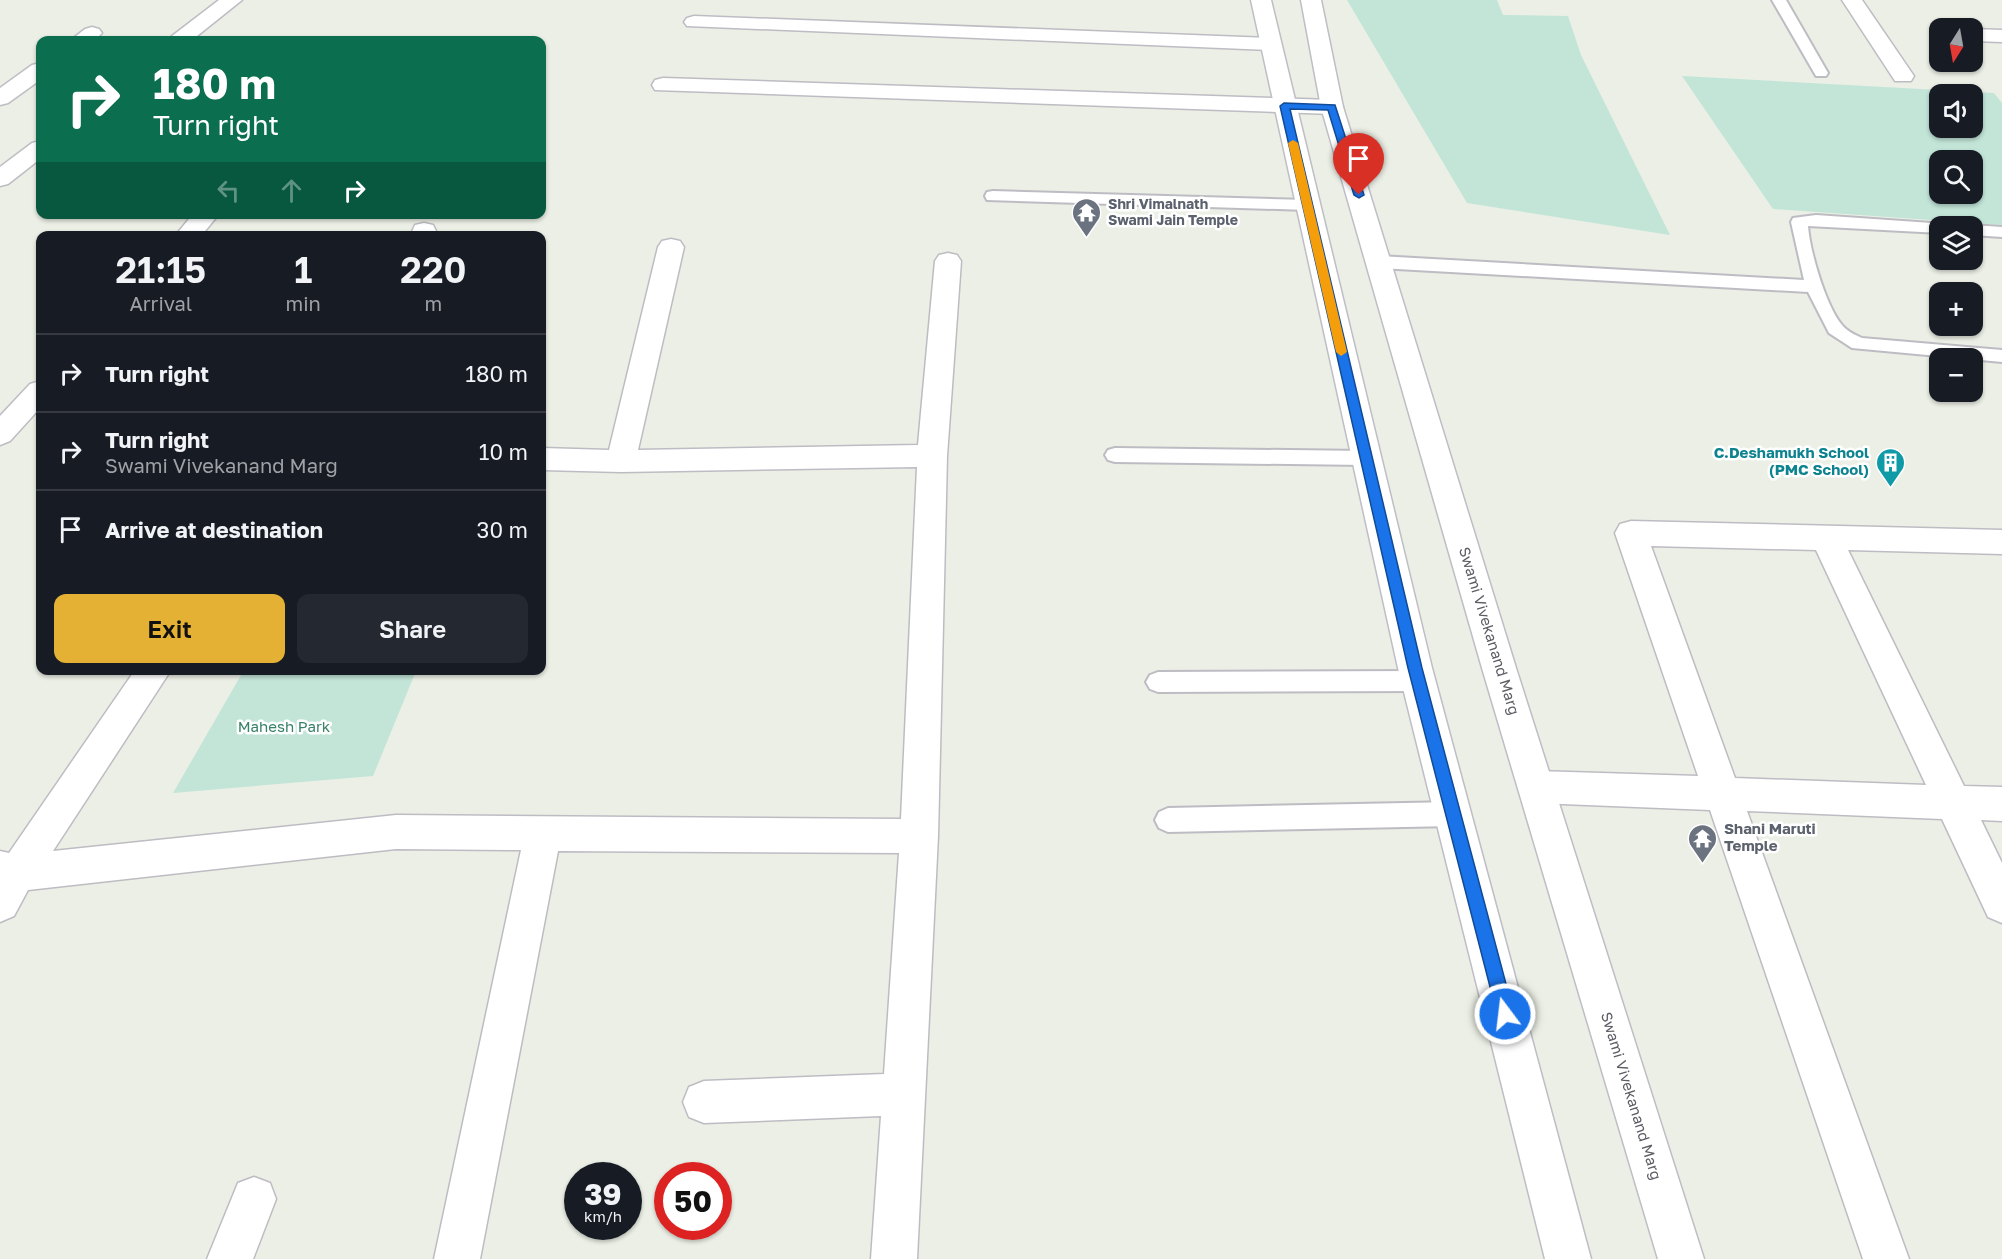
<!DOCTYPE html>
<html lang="en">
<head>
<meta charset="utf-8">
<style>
  :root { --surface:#171b24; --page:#242831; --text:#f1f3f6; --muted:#9ea1a6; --line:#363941; --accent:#e4b135 }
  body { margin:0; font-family:"Golos Text",sans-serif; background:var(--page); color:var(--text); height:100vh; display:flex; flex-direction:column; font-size:22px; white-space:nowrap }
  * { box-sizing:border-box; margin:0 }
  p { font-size:20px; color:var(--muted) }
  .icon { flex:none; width:33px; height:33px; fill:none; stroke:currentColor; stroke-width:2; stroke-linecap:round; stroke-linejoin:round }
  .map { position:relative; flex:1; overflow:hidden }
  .drawer { position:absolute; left:36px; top:231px; width:510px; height:444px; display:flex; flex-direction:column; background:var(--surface); border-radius:12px; box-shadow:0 2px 4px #0004 }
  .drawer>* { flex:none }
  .hud { position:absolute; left:36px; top:36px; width:510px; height:183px; border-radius:12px; box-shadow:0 2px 4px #0004; background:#0b6e4f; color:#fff; overflow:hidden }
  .needle { width:39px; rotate:191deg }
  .fabs { position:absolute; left:1929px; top:18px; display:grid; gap:12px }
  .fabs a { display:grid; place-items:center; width:54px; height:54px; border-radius:12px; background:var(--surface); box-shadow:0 2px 4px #0004; font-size:30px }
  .speed { position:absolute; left:564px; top:1162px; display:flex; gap:12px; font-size:30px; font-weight:700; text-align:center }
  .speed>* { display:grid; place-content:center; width:78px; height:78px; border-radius:50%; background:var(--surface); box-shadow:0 2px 4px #0004; line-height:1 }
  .speed small { font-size:15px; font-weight:400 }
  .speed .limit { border:9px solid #d22; background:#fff; color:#111 }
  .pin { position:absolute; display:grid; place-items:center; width:51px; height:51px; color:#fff; margin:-62px -26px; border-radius:50% 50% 50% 0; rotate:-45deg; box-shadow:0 0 6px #0007 }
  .pin .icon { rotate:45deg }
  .me { position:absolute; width:66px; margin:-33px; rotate:345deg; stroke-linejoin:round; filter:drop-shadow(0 0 4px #0008) }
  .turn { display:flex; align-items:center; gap:21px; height:126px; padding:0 18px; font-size:27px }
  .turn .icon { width:78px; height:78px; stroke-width:2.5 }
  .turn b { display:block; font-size:42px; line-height:51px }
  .lanes { display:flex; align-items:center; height:57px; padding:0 18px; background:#0003; justify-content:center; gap:30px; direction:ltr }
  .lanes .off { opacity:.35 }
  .eta { display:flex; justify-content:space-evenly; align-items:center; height:102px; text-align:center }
  .eta b { font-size:36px; font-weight:600; line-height:42px }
  .button { display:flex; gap:12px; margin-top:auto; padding:12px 18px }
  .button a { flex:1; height:69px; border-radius:12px; background:var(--accent); color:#111; font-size:24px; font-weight:600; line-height:69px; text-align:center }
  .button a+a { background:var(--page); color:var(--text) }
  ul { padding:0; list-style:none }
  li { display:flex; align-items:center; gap:18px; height:78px; padding:0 18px; border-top:2px solid var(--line) }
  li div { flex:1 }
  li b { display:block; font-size:22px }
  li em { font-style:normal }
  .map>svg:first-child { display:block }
  .green { fill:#c2e5d8; fill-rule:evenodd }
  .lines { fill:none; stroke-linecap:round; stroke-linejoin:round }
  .lane-casing { stroke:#bebcc3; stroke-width:4 }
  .street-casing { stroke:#bebcc3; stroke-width:3 }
  .secondary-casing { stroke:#bfbdc5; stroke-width:3 }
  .lane { fill:#fff; fill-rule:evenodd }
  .street { fill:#fff; fill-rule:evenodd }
  .secondary { fill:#fff; fill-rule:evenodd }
  .route { fill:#1a73e8; stroke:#114b97; stroke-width:1.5 }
  .slow { fill:#f59e0b }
  .labels { text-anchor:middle; stroke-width:5; stroke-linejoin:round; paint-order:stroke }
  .far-worship-label { font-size:14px; font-weight:bold; fill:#5b616d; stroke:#fff; text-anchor:start }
  .culture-label { font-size:15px; font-weight:bold; fill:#0d838f; stroke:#fff; text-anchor:end }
  .street-label { font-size:15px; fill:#5e5d65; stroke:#fff }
  .park-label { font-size:15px; fill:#378269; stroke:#fff }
  .worship-label { font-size:15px; font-weight:bold; fill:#5b616d; stroke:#fff; text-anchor:start }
</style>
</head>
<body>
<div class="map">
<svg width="2002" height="1259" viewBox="0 0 2002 1259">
  <rect width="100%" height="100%" fill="#ebefe5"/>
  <g class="green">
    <polygon points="1347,0 1497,0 1503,15 1568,16 1581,55 1670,235 1467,203"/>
    <path d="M1682 76 1994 93 2002 103V225L1773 209ZM1940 94H1972V128H1940ZM1940 160H1972V194H1940Z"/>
    <polygon points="244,670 416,670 416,671 373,776 173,793"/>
  </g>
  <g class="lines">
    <defs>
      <g id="lane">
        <polygon points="1772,0 1786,0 1828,73 1826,76 1816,76"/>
        <polygon points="993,191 1307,200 1315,205 1307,210 987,200 985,196 987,192"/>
        <path d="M1816 215 1946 224 1947 226H1940V233L1808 226C1810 252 1826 306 1842 325 1847 331 1855 335 1862 338L2002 350V362L1852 348 1829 333 1808 292 1379 268 1370 262 1379 256 1804 280 1791 222 1793 218Z"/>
        <polygon points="1972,225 2002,227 2002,237 1972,235 1972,226 1966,226"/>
        <polygon points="1115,448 1366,451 1373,453 1376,458 1373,463 1366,465 1115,462 1108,460 1105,455 1108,450"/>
        <polygon points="1419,671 1427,674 1431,681 1427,688 1419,691 1158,692 1150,689 1146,682 1150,675 1158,672"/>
        <polygon points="1454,802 1463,806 1467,814 1463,822 1454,826 1168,832 1159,828 1155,820 1159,812 1168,808"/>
      </g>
      <g id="street">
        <polygon points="219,0 242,0 192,40 169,40 172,36"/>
        <polygon points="1842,0 1862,0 1914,76 1911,81 1895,81"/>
        <polygon points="694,16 1270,38 1277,40 1281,44 1277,48 1270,50 687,26 684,22 687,18"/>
        <polygon points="92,27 99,29 102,33 95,40 71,40 85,29"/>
        <polygon points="1972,29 2002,30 2002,42 1972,41"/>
        <polygon points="40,63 40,80 8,103 0,105 0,88 32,65"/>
        <polygon points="663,78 1332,100 1340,102 1343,107 1340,112 1332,114 655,90 652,85 655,80"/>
        <polygon points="40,141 40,159 8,184 0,186 0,167 32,143"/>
        <polygon points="193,214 219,214 201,236 175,236"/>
        <polygon points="424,223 433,225 436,231 435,236 410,236 415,225"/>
        <polygon points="671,239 680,241 684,247 638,450 918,445 935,261 939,255 948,253 957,255 961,261 947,456 938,836 917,1259 871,1259 881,1116 704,1123 689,1117 683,1102 689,1087 704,1081 884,1074 899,853 558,851 480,1259 434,1259 521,850 396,849 28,890 14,916 0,922 0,851 9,853 135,670 171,670 53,851 396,815 901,819 917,467 621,472 542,470 542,448 609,450 658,247 662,241"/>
        <polygon points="40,381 40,408 10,441 0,445 0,416 30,384"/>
        <path d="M1631 521 2002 530V554L1848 550 1964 786 2002 787V821L1981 820 2002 863V923L1988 917 1942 819 1747 811 1909 1259H1863L1710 810 1537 803 1524 799 1519 787 1524 775 1537 771 1698 776 1615 533 1620 524ZM1651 546 1816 550 1926 785 1735 778Z"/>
        <polygon points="254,1177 270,1183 276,1199 253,1259 207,1259 238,1183"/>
      </g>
      <g id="secondary">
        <polygon points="1251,0 1271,0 1432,668 1591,1259 1545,1259 1398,668"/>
        <polygon points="1301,0 1321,0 1343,107 1516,668 1704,1259 1658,1259 1482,668 1321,107"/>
      </g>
    </defs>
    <use href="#lane" class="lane-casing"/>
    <use href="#street" class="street-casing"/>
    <use href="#secondary" class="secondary-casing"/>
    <use href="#lane" class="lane"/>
    <use href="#street" class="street"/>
    <use href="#secondary" class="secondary"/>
  </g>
  <polygon class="route" points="1284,103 1335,105 1364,195 1359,198 1354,195 1328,110 1290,109 1422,668 1514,1014 1511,1020 1505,1023 1499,1020 1497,1014 1408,668 1280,106"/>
  <polygon class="slow" points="1293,140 1298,143 1347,352 1341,356 1336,352 1288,143"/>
  <defs>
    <symbol id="temple-pin" viewBox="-11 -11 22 30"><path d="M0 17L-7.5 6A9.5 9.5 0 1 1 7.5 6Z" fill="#6b7280" stroke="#fff"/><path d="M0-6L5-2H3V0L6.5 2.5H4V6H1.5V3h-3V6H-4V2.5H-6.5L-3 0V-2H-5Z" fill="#fff"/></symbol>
    <symbol id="building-pin" viewBox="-11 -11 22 30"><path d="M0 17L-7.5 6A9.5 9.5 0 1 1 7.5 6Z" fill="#0f9aa8" stroke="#fff"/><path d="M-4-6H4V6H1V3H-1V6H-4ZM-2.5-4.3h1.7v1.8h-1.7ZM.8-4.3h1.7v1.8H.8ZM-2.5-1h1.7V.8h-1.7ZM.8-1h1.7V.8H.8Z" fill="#fff"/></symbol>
  </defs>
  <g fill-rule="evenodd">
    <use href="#temple-pin" x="1070" y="196" width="33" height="45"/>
    <use href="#building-pin" x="1874" y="446" width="33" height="45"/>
    <use href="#temple-pin" x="1686" y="822" width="33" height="45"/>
  </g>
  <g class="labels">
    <g class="far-worship-label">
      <text x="1108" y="209">Shri Vimalnath<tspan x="1108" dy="16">Swami Jain Temple</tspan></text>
    </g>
    <g class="culture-label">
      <text x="1869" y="458">C.Deshamukh School<tspan x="1869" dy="17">(PMC School)</tspan></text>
    </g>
    <g class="street-label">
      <text transform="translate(1489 631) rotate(73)" y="5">Swami Vivekanand Marg</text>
      <text transform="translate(1631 1096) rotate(73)" y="5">Swami Vivekanand Marg</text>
    </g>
    <g class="park-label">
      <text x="284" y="732">Mahesh Park</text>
    </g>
    <g class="worship-label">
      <text x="1724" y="834">Shani Maruti<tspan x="1724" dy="17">Temple</tspan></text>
    </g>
  </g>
</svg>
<div class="fabs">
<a><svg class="needle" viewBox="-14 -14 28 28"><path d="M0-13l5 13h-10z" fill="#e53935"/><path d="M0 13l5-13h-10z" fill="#9ea1a6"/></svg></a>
<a><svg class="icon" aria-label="sound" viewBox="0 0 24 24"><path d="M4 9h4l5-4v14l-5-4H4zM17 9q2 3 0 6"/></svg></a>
<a><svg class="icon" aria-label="search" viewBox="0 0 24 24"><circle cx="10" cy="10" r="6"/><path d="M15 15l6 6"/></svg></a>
<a><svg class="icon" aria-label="layers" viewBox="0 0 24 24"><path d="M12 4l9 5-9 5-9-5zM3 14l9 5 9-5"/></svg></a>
<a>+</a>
<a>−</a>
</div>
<div class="speed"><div>39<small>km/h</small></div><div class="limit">50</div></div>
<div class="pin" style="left:1359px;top:195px;background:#d93025"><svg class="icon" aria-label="arrive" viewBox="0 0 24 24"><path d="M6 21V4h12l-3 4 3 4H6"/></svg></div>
<svg class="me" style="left:1505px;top:1014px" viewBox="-20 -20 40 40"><circle r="17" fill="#1a73e8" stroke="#fff" stroke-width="3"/><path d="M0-11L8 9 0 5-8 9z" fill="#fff"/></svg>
<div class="hud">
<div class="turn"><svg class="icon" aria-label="right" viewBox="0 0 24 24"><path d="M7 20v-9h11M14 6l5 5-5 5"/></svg><div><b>180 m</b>Turn right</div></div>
<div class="lanes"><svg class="icon off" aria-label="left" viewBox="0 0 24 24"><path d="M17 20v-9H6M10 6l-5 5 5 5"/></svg><svg class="icon off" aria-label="ahead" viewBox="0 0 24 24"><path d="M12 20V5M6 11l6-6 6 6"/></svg><svg class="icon" aria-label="right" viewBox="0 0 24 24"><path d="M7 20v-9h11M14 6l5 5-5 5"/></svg></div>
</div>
<section class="drawer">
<div class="eta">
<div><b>21:15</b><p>Arrival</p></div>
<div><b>1</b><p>min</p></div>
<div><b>220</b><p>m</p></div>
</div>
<ul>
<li><svg class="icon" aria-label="right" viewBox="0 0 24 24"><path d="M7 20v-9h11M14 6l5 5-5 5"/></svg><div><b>Turn right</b></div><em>180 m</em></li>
<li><svg class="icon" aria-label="right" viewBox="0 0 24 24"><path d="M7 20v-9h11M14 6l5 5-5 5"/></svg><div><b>Turn right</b><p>Swami Vivekanand Marg</p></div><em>10 m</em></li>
<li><svg class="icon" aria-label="arrive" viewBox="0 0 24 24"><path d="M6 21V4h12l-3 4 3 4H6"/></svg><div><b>Arrive at destination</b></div><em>30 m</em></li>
</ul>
<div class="button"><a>Exit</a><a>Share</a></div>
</section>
</div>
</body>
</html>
